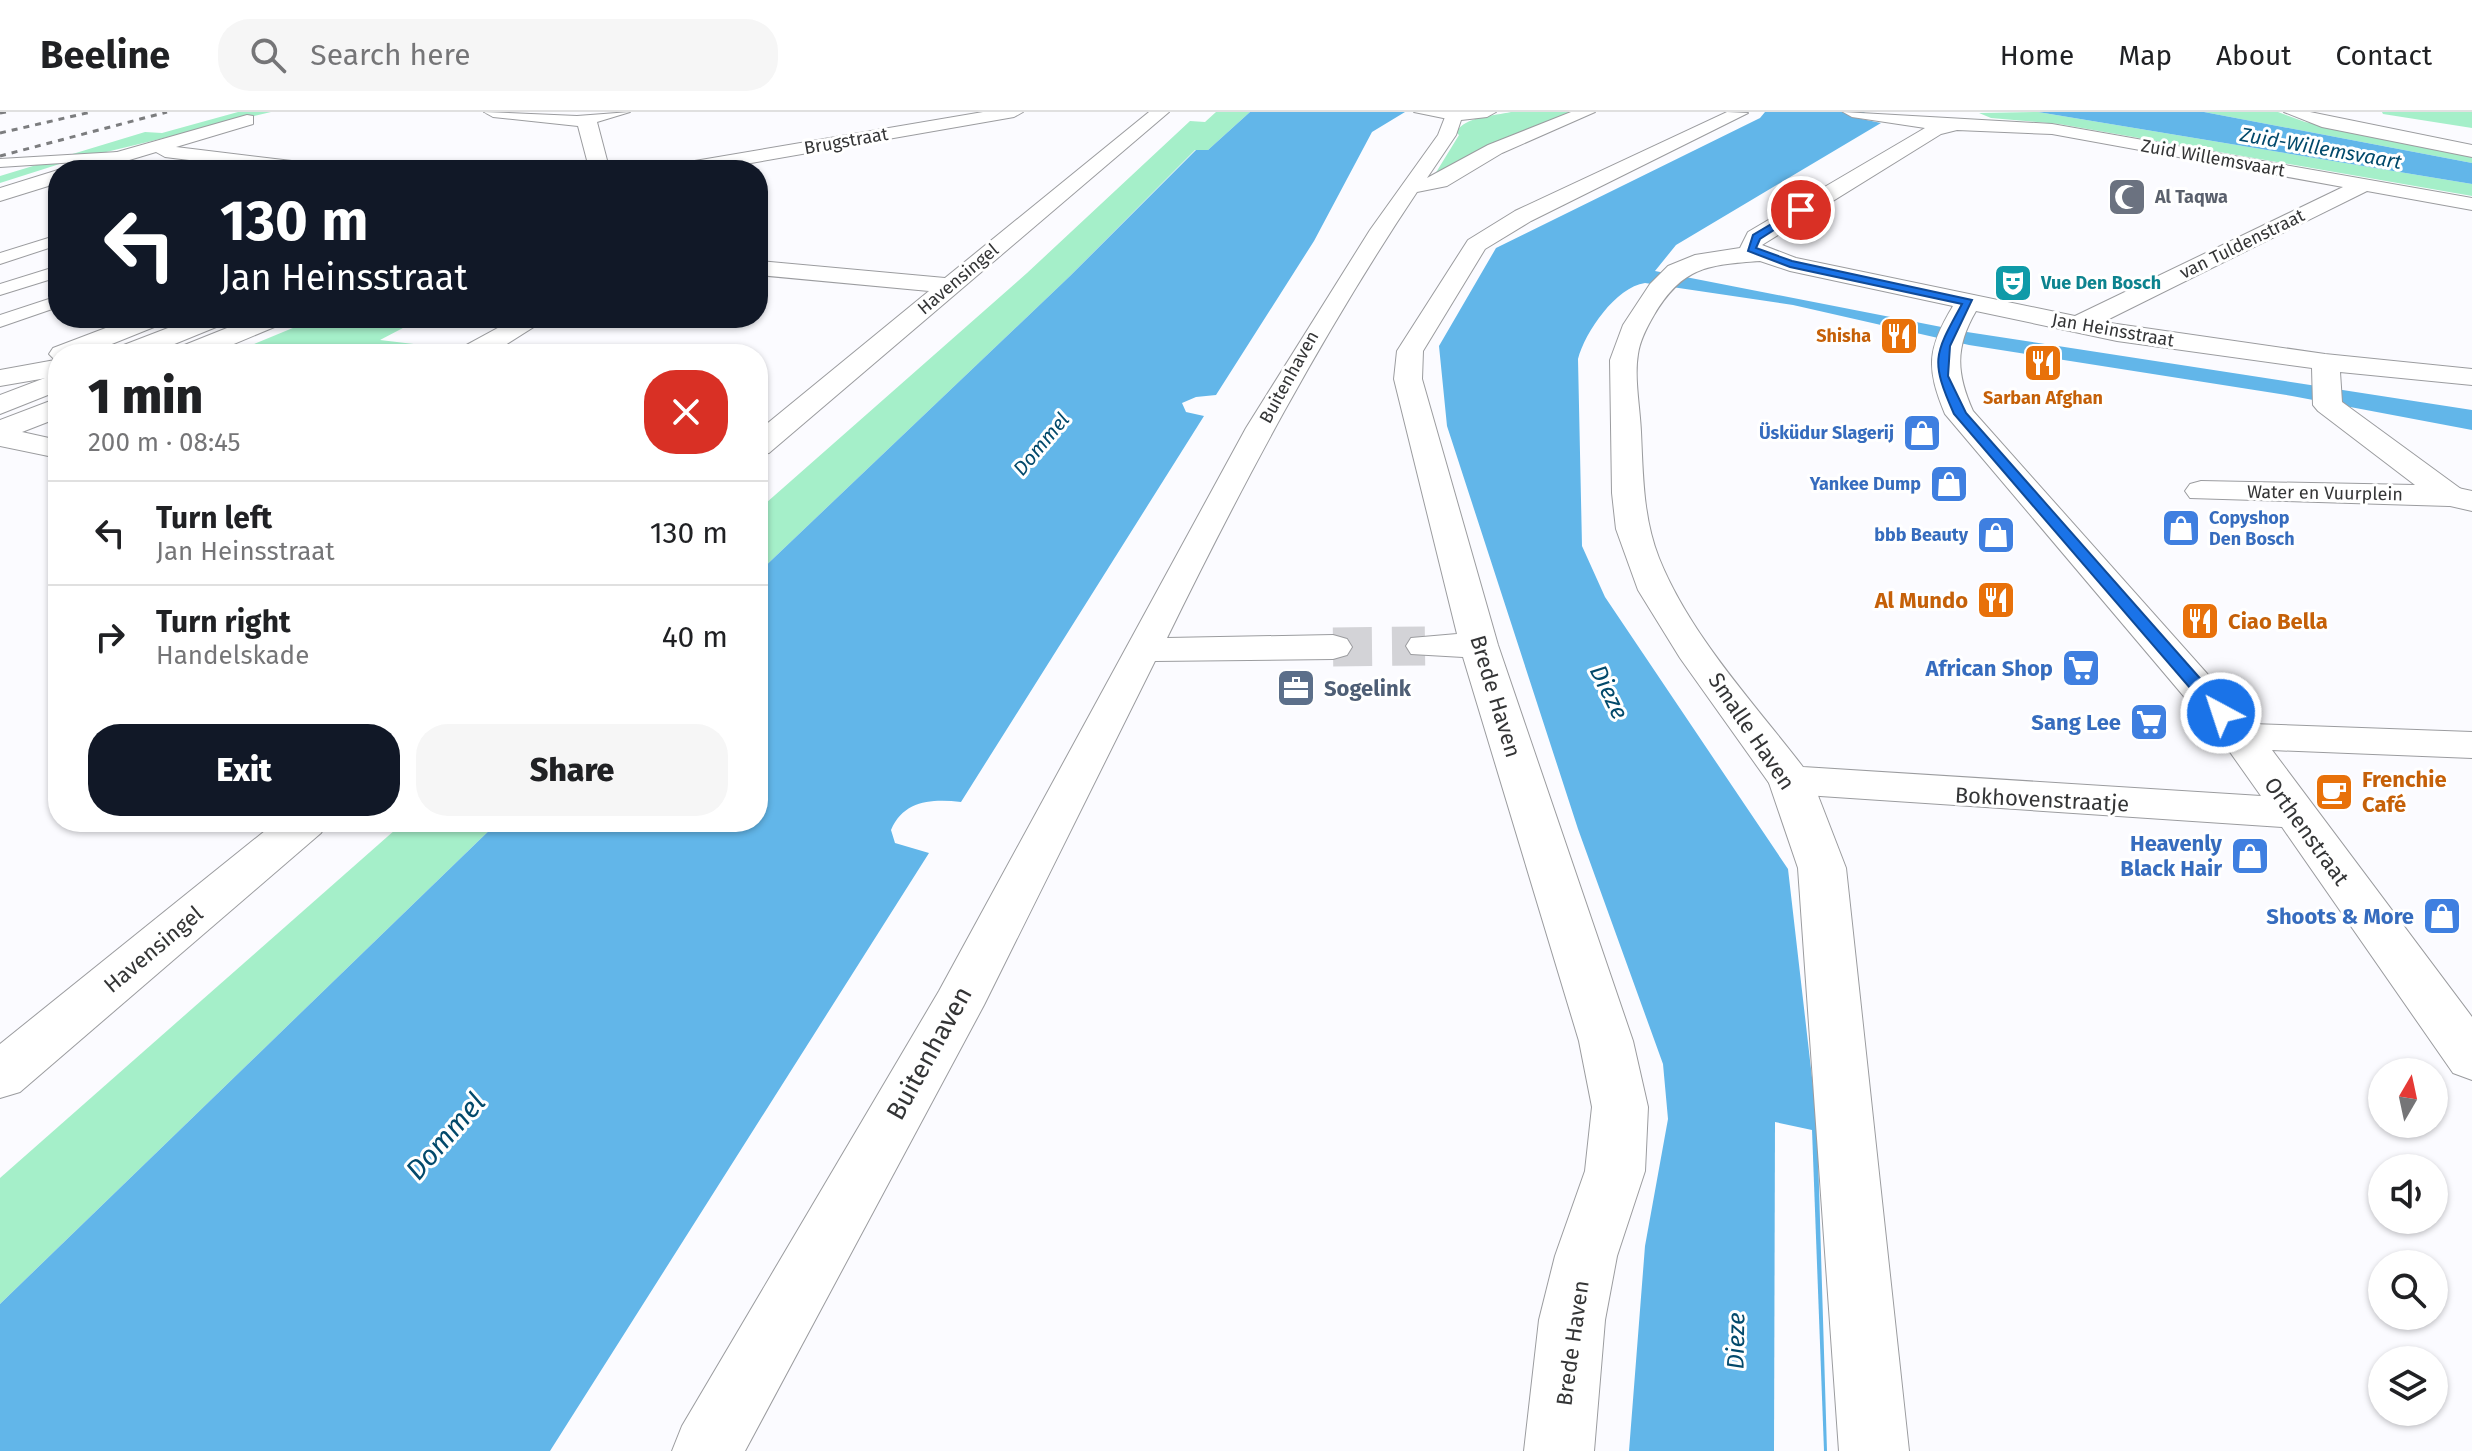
<!DOCTYPE html>
<html lang="en">
<head>
<meta charset="utf-8">
<style>
  :root { --surface:#fff; --page:#f6f6f6; --text:#202124; --muted:#757577; --line:#e0e0e0; --accent:#111827 }
  body { margin:0; font-family:"Fira Sans",sans-serif; background:var(--page); color:var(--text); height:100vh; display:flex; flex-direction:column; font-size:30px; white-space:nowrap }
  * { box-sizing:border-box; margin:0 }
  p { font-size:26px; color:var(--muted) }
  .icon { flex:none; width:44px; height:44px; fill:none; stroke:currentColor; stroke-width:2; stroke-linecap:round; stroke-linejoin:round }
  .map { position:relative; flex:1; overflow:hidden }
  .drawer { position:absolute; left:48px; top:232px; width:720px; height:488px; display:flex; flex-direction:column; background:var(--surface); border-radius:32px; box-shadow:0 2px 6px #0004 }
  .drawer>* { flex:none }
  .top-card { position:absolute; left:48px; top:48px; width:720px; height:168px; border-radius:32px; box-shadow:0 2px 6px #0004; background:#111827; color:#fff; overflow:hidden }
  .needle { width:52px; rotate:9deg }
  .tools { position:absolute; left:2368px; top:946px; display:grid; gap:16px }
  .tools a { display:grid; place-items:center; width:80px; height:80px; border-radius:50%; background:var(--surface); box-shadow:0 2px 6px #0004; font-size:40px }
  .pin { position:absolute; display:grid; place-items:center; width:68px; height:68px; color:#fff; margin:-34px; border:4px solid #fff; border-radius:50%; box-shadow:0 2px 8px #0007 }
  .me { position:absolute; width:88px; margin:-44px; rotate:320deg; stroke-linejoin:round; filter:drop-shadow(0 0 6px #0008) }
  .turn { display:flex; align-items:center; gap:28px; height:168px; padding:0 40px; font-size:36px }
  .turn .icon { width:104px; height:104px; stroke-width:2.5 }
  .turn b { display:block; font-size:56px; line-height:68px }
  .round { display:grid; place-items:center; flex:none; width:84px; height:84px; border-radius:32px; background:var(--page) }
  .head { display:flex; align-items:center; justify-content:space-between; height:136px; padding:0 40px }
  h1 { font-size:48px; font-weight:800; line-height:60px }
  .cta { display:flex; gap:16px; margin-top:auto; padding:16px 40px }
  .cta a { flex:1; height:92px; border-radius:32px; background:var(--accent); color:#fff; font-size:32px; font-weight:800; line-height:92px; text-align:center }
  .cta a+a { background:var(--page); color:var(--text) }
  ul { padding:0; list-style:none }
  li { display:flex; align-items:center; gap:24px; height:104px; padding:0 40px; border-top:2px solid var(--line) }
  li div { flex:1 }
  li b { display:block; font-size:30px }
  li em { font-style:normal }
  header { display:flex; align-items:center; gap:48px; box-sizing:border-box; height:112px; padding:0 40px; background:var(--surface); border-bottom:2px solid var(--line) }
  header strong { font-size:38px }
  nav { display:flex; gap:44px; margin-inline-start:auto; font-size:28px }
  .search { width:560px; height:72px; background:var(--page); display:flex; align-items:center; gap:20px; box-sizing:border-box; padding:0 28px; border-radius:32px; color:var(--muted); font-size:30px }
  .map>svg:first-child { display:block }
  .green { fill:#a5efc9 }
  .water { fill:#62b6e9 }
  .pier { fill:#fbfbff }
  .lines { fill:none; stroke-linecap:round; stroke-linejoin:round }
  .minor-tunnel { stroke:#d3d3d7; stroke-width:39; stroke-dasharray:39 20; stroke-linecap:butt }
  .service-casing { stroke:#9b9c9f; stroke-width:2 }
  .pedestrian-casing { stroke:#9b9c9f; stroke-width:2 }
  .minor-casing { stroke:#9b9c9f; stroke-width:2 }
  .tertiary-casing { stroke:#9b9c9f; stroke-width:2 }
  .service { fill:#fff; fill-rule:evenodd }
  .pedestrian { fill:#fff; fill-rule:evenodd }
  .minor { fill:#fff; fill-rule:evenodd }
  .tertiary { fill:#fff; fill-rule:evenodd }
  .rail { stroke:#7c7d7f; stroke-width:3; stroke-dasharray:6 6; stroke-linecap:butt }
  .route { fill:#1a73e8; stroke:#114b97; stroke-width:2 }
  .labels { text-anchor:middle; stroke-width:6; stroke-linejoin:round; paint-order:stroke }
  .far-street-label { font-size:18px; fill:#343536; stroke:#fff }
  .far-worship-label { font-size:18px; font-weight:bold; fill:#5b616d; stroke:#fff; text-anchor:start }
  .far-culture-label { font-size:18px; font-weight:bold; fill:#0d838f; stroke:#fff; text-anchor:start }
  .far-food-label { font-size:18px; font-weight:bold; fill:#c56008; stroke:#fff; text-anchor:end }
  .far-shop-label { font-size:18px; font-weight:bold; fill:#366cbe; stroke:#fff; text-anchor:end }
  .far-water-label { font-size:20px; font-style:italic; fill:#02496b; stroke:#fff }
  .food-label { font-size:22px; font-weight:bold; fill:#c56008; stroke:#fff; text-anchor:start }
  .shop-label { font-size:22px; font-weight:bold; fill:#366cbe; stroke:#fff; text-anchor:end }
  .service-label { font-size:22px; font-weight:bold; fill:#4e5e75; stroke:#fff; text-anchor:start }
  .street-label { font-size:22px; fill:#343536; stroke:#fff }
  .water-label { font-size:24px; font-style:italic; fill:#02496b; stroke:#fff }
  .near-street-label { font-size:26px; fill:#343536; stroke:#fff }
  .near-water-label { font-size:28px; font-style:italic; fill:#02496b; stroke:#fff }
</style>
</head>
<body>
<header>
<strong>Beeline</strong>
<div class="search"><svg class="icon" aria-label="search" viewBox="0 0 24 24"><circle cx="10" cy="10" r="6"/><path d="M15 15l6 6"/></svg>Search here</div>
<nav><a>Home</a><a>Map</a><a>About</a><a>Contact</a></nav>
</header>
<div class="map">
<svg width="2472" height="1339" viewBox="0 0 2472 1339">
  <rect width="100%" height="100%" fill="#fbfbff"/>
  <g class="green">
    <polygon points="238,0 271,0 69,49 0,71 0,64 145,20 162,21"/>
    <polygon points="1216,0 1250,0 1208,38 1195,38 1070,164 758,461 758,398 1027,161 1190,9 1205,10"/>
    <path d="M1511 0H1578L1432 67 1459 23 1456 20C1466 4 1494 4 1511 0Z"/>
    <polygon points="2038,0 2472,72 2472,84 2059,12 1991,6 1979,1"/>
    <polygon points="2204,0 2278,0 2305,10 2472,41 2472,51"/>
    <polygon points="2382,0 2472,0 2472,16 2383,2"/>
    <polygon points="317,206 422,206 380,228 439,235 426,242 230,242"/>
    <polygon points="404,710 498,710 0,1192 0,1066"/>
  </g>
  <g class="water">
    <path d="M1250 0H1405L1372 20 1314 129 1216 283 1196 285 1182 291 1186 300 1204 304 961 690C932 687 904 688 891 718L895 731 929 741 550 1339H0V1192L498 710H758V461L1070 164 1196 38H1208Z"/>
    <path d="M1765 0H1865L1857 6 1881 11 1676 133 1655 159 1967 220 2472 298V318L2292 284 1969 233 1793 193 1645 171C1616 175 1585 220 1578 247L1582 434 1605 485 1788 757 1817 1009 1827 1339H1629L1645 1134 1668 1007 1663 952 1578 717 1447 314 1439 234 1496 136 1760 6Z"/>
    <polygon points="2038,0 2204,0 2472,51 2472,72"/>
  </g>
  <polygon class="pier" points="1775,1010 1812,1018 1824,1339 1774,1339"/>
  <g class="lines">
    <polyline class="minor-tunnel" points="1333,535 1425,534"/>
    <defs>
      <g id="service">
        <polygon points="1414,0 1452,0 1459,4 1453,8"/>
        <polygon points="118,40 123,41 123,47 0,55 0,47"/>
        <polygon points="58,123 58,133 0,152 0,141"/>
        <polygon points="58,154 58,165 0,183 0,172"/>
        <polygon points="58,184 58,195 0,215 0,203"/>
      </g>
      <g id="pedestrian">
        <polygon points="2449,374 2472,379 2472,399 2437,391 2433,384 2437,377"/>
        <polygon points="1790,654 1806,658 1812,668 1846,756 1909,1339 1839,1339 1798,756 1768,668 1774,658"/>
      </g>
      <g id="minor">
        <polygon points="484,0 577,4 630,0 597,10 608,52 598,58 588,52 578,14 493,5"/>
        <polygon points="1149,0 1169,0 769,341 758,343 758,319 929,179 758,163 758,149 945,166"/>
        <path d="M1447 0H1496L1487 5 1461 8 1456 23 1427 66 1488 33 1571 0H1595L1502 41 1447 74 1417 80C1322 222 1242 373 1167 526L1333 523 1347 527 1352 535 1347 543 1333 547 1155 549 984 893 745 1339H672L682 1314 939 879 1246 316 1370 118 1438 23Z"/>
        <polygon points="1727,0 1748,1 1531,109 1485,137 1423,239 1422,267 1498,533 1633,929 1648,995 1645,1059 1617,1144 1605,1208 1594,1339 1524,1339 1539,1208 1555,1144 1585,1059 1592,995 1579,929 1463,545 1411,542 1406,534 1411,526 1457,522 1394,267 1397,239 1468,128 1515,99"/>
        <path d="M1843 0 2052 12 2472 86V98L2367 79 2103 210 2325 242 2472 257V273L2340 260 2342 290 2461 377 2465 384 2461 391 2449 394 2190 386 2185 379 2190 372 2201 369 2415 373 2318 299 2313 293 2312 256 2117 229 1976 199C1955 235 1956 261 1973 299L2252 612 2472 620V646L2272 638 2472 905V968L2453 961 2282 715 1790 682 1774 678 1680 546 1638 478 1616 417 1612 381 1610 248 1623 213 1650 172 1668 154 1695 143 1740 136 1748 120 1925 16 1852 5ZM1957 18 2052 22 2343 75 2075 204 1796 146 1762 133 1941 22ZM1760 149 1790 159 1953 194C1927 237 1926 256 1945 302L2225 633 2261 684 1803 655C1753 590 1690 523 1659 446 1643 406 1643 362 1641 320 1640 295 1634 266 1638 242 1640 228 1647 215 1654 203 1683 154 1708 153 1760 149Z"/>
        <polygon points="2284,0 2310,0 2472,33 2472,45 2322,15"/>
        <polygon points="247,3 253,4 253,12 176,35 317,52 327,58 270,58 165,45 156,40 96,58 65,58 68,54"/>
        <polygon points="58,58 58,71 0,89 0,76"/>
        <polygon points="132,206 168,206 164,211 87,242 58,242 58,264 0,274 0,258 55,248 49,242 53,236"/>
        <polygon points="252,206 288,206 284,211 210,242 173,242 177,236"/>
        <polygon points="516,206 548,206 491,242 457,242 461,236"/>
        <polygon points="58,286 58,306 22,320 58,328 58,346 0,334 0,308"/>
        <polygon points="276,710 328,710 321,721 20,980 0,986 0,932"/>
      </g>
      <g id="tertiary">
        <polygon points="983,0 1023,0 1014,5 711,58 667,58 677,52"/>
        <polygon points="194,206 230,206 226,211 150,242 112,242 116,236"/>
        <polygon points="58,261 58,279 0,302 0,283"/>
      </g>
    </defs>
    <use href="#service" class="service-casing"/>
    <use href="#pedestrian" class="pedestrian-casing"/>
    <use href="#minor" class="minor-casing"/>
    <use href="#tertiary" class="tertiary-casing"/>
    <use href="#service" class="service"/>
    <use href="#pedestrian" class="pedestrian"/>
    <use href="#minor" class="minor"/>
    <use href="#tertiary" class="tertiary"/>
    <g class="rail">
      <polyline points="0,1 6,0"/>
      <polyline points="0,21 91,0"/>
      <polyline points="0,44 167,0"/>
    </g>
  </g>
  <path class="route" d="M1798 96 1805 98 1760 127 1756 136 1792 149 1972 188 1950 234 1948 264 1966 301 2227 597V605H2215L1954 302C1930 248 1934 243 1962 192L1790 155 1748 139 1753 123Z"/>
  <defs>
    <symbol id="mosque-square" viewBox="-11 -11 22 22"><rect x="-9" y="-9" width="18" height="18" rx="4" fill="#6b7280" stroke="#fff"/><path d="M3.5-4.9A6 6 0 1 0 3.5 4.9A5 5 0 1 1 3.5-4.9Z" fill="#fff"/></symbol>
    <symbol id="theatre-square" viewBox="-11 -11 22 22"><rect x="-9" y="-9" width="18" height="18" rx="4" fill="#0f9aa8" stroke="#fff"/><path d="M-5-5.5Q0-4 5-5.5V0Q5 5 0 6Q-5 5-5 0ZM-3.3-2.5H-1v1.5H-3.3ZM1-2.5H3.3v1.5H1ZM-2.8 1Q0 5.5 2.8 1Z" fill="#fff"/></symbol>
    <symbol id="restaurant-square" viewBox="-11 -11 22 22"><rect x="-9" y="-9" width="18" height="18" rx="4" fill="#e8710a" stroke="#fff"/><path d="M-5-6h1v4h1v-4h1v4h1v-4h1v5L-1.5 .5V6h-2V.5L-5-1ZM5-6V6H3V1.5H1.5Q1.5-4 5-6Z" fill="#fff"/></symbol>
    <symbol id="shop-square" viewBox="-11 -11 22 22"><rect x="-9" y="-9" width="18" height="18" rx="4" fill="#3f7fe0" stroke="#fff"/><path d="M-5-2.5h2.3a2.7 3.5 0 0 1 5.4 0H5L5.5 6h-11ZM-1.5-2.5h3a1.5 2.3 0 0 0-3 0Z" fill="#fff"/></symbol>
    <symbol id="supermarket-square" viewBox="-11 -11 22 22"><rect x="-9" y="-9" width="18" height="18" rx="4" fill="#3f7fe0" stroke="#fff"/><path d="M-6-5.5h2.5l.6 2H6L4.5 2H-2.5L-4.4-4H-6ZM-1.5 3.2a1.3 1.3 0 1 0 .1 0ZM3 3.2a1.3 1.3 0 1 0 .1 0Z" fill="#fff"/></symbol>
    <symbol id="office-square" viewBox="-11 -11 22 22"><rect x="-9" y="-9" width="18" height="18" rx="4" fill="#5c6f8a" stroke="#fff"/><path d="M-6-3h4V-5.5h4V-3h4V5H-6ZM-1-4.5V-3h2v-1.5ZM-6 0V1H6V0Z" fill="#fff"/></symbol>
    <symbol id="cafe-square" viewBox="-11 -11 22 22"><rect x="-9" y="-9" width="18" height="18" rx="4" fill="#e8710a" stroke="#fff"/><path d="M-5.5-4.5H6V0H3Q3 3.5 0 3.5H-2.5Q-5.5 3.5-5.5 0ZM3-3.2v2h1.7v-2ZM-6 4.5H4V6H-6Z" fill="#fff"/></symbol>
  </defs>
  <g fill-rule="evenodd">
    <use href="#mosque-square" x="2105" y="63" width="44" height="44"/>
    <use href="#theatre-square" x="1991" y="149" width="44" height="44"/>
    <use href="#restaurant-square" x="1877" y="202" width="44" height="44"/>
    <use href="#restaurant-square" x="2021" y="229" width="44" height="44"/>
    <use href="#shop-square" x="1900" y="299" width="44" height="44"/>
    <use href="#shop-square" x="1927" y="350" width="44" height="44"/>
    <use href="#shop-square" x="2159" y="394" width="44" height="44"/>
    <use href="#shop-square" x="1974" y="401" width="44" height="44"/>
    <use href="#restaurant-square" x="1974" y="466" width="44" height="44"/>
    <use href="#restaurant-square" x="2178" y="487" width="44" height="44"/>
    <use href="#supermarket-square" x="2059" y="534" width="44" height="44"/>
    <use href="#office-square" x="1274" y="554" width="44" height="44"/>
    <use href="#supermarket-square" x="2127" y="588" width="44" height="44"/>
    <use href="#cafe-square" x="2312" y="658" width="44" height="44"/>
    <use href="#shop-square" x="2228" y="722" width="44" height="44"/>
    <use href="#shop-square" x="2420" y="782" width="44" height="44"/>
  </g>
  <g class="labels">
    <g class="far-street-label">
      <text transform="translate(846 29) rotate(-10)" y="6">Brugstraat</text>
      <text transform="translate(2213 46) rotate(10)" y="6">Zuid Willemsvaart</text>
      <text transform="translate(2242 132) rotate(-26)" y="6">van Tuldenstraat</text>
      <text transform="translate(958 167) rotate(-40)" y="6">Havensingel</text>
      <text transform="translate(2113 218) rotate(10)" y="6">Jan Heinsstraat</text>
      <text transform="translate(1289 265) rotate(-61)" y="6">Buitenhaven</text>
      <text transform="translate(2325 381) rotate(1)" y="6">Water en Vuurplein</text>
    </g>
    <g class="far-worship-label">
      <text x="2155" y="91">Al Taqwa</text>
    </g>
    <g class="far-culture-label">
      <text x="2041" y="177">Vue Den Bosch</text>
    </g>
    <g class="far-food-label">
      <text x="1871" y="230">Shisha</text>
      <text x="2043" y="292" text-anchor="middle">Sarban Afghan</text>
    </g>
    <g class="far-shop-label">
      <text x="1894" y="327">Üsküdur Slagerij</text>
      <text x="1921" y="378">Yankee Dump</text>
      <text x="2209" y="412" text-anchor="start">Copyshop<tspan x="2209" dy="21">Den Bosch</tspan></text>
      <text x="1968" y="429">bbb Beauty</text>
    </g>
    <g class="far-water-label">
      <text transform="translate(2321 36) rotate(10)" y="7">Zuid-Willemsvaart</text>
      <text transform="translate(1041 332) rotate(-50)" y="7">Dommel</text>
    </g>
    <g class="food-label">
      <text x="1968" y="496" text-anchor="end">Al Mundo</text>
      <text x="2228" y="517">Ciao Bella</text>
      <text x="2362" y="675">Frenchie<tspan x="2362" dy="25">Café</tspan></text>
    </g>
    <g class="shop-label">
      <text x="2053" y="564">African Shop</text>
      <text x="2121" y="618">Sang Lee</text>
      <text x="2222" y="739">Heavenly<tspan x="2222" dy="25">Black Hair</tspan></text>
      <text x="2414" y="812">Shoots &amp; More</text>
    </g>
    <g class="service-label">
      <text x="1324" y="584">Sogelink</text>
    </g>
    <g class="street-label">
      <text transform="translate(1496 584) rotate(73)" y="8">Brede Haven</text>
      <text transform="translate(1752 619) rotate(56)" y="8">Smalle Haven</text>
      <text transform="translate(2042 687) rotate(3)" y="8">Bokhovenstraatje</text>
      <text transform="translate(2307 719) rotate(54)" y="8">Orthenstraat</text>
      <text transform="translate(153 837) rotate(-40)" y="8">Havensingel</text>
      <text transform="translate(1572 1231) rotate(-82)" y="8">Brede Haven</text>
    </g>
    <g class="water-label">
      <text transform="translate(1609 580) rotate(64)" y="8">Dieze</text>
      <text transform="translate(1736 1229) rotate(-89)" y="8">Dieze</text>
    </g>
    <g class="near-street-label">
      <text transform="translate(929 941) rotate(-61)" y="9">Buitenhaven</text>
    </g>
    <g class="near-water-label">
      <text transform="translate(445 1024) rotate(-49)" y="10">Dommel</text>
    </g>
  </g>
</svg>
<div class="tools">
<a><svg class="needle" viewBox="-14 -14 28 28"><path d="M0-13l5 13h-10z" fill="#e53935"/><path d="M0 13l5-13h-10z" fill="#757577"/></svg></a>
<a><svg class="icon" aria-label="sound" viewBox="0 0 24 24"><path d="M4 9h4l5-4v14l-5-4H4zM17 9q2 3 0 6"/></svg></a>
<a><svg class="icon" aria-label="search" viewBox="0 0 24 24"><circle cx="10" cy="10" r="6"/><path d="M15 15l6 6"/></svg></a>
<a><svg class="icon" aria-label="layers" viewBox="0 0 24 24"><path d="M12 4l9 5-9 5-9-5zM3 14l9 5 9-5"/></svg></a>
</div>
<div class="pin" style="left:1801px;top:98px;background:#d93025"><svg class="icon" aria-label="arrive" viewBox="0 0 24 24"><path d="M6 21V4h12l-3 4 3 4H6"/></svg></div>
<svg class="me" style="left:2221px;top:601px" viewBox="-20 -20 40 40"><circle r="17" fill="#1a73e8" stroke="#fff" stroke-width="3"/><path d="M0-11L8 9 0 5-8 9z" fill="#fff"/></svg>
<div class="top-card">
<div class="turn"><svg class="icon" aria-label="left" viewBox="0 0 24 24"><path d="M17 20v-9H6M10 6l-5 5 5 5"/></svg><div><b>130 m</b>Jan Heinsstraat</div></div>
</div>
<section class="drawer">
<div class="head"><div><h1>1 min</h1><p>200 m · 08:45</p></div><a class="round" style="background:#d93025;color:#fff"><svg class="icon" aria-label="close" viewBox="0 0 24 24"><path d="M6 6l12 12M18 6L6 18"/></svg></a></div>
<ul>
<li><svg class="icon" aria-label="left" viewBox="0 0 24 24"><path d="M17 20v-9H6M10 6l-5 5 5 5"/></svg><div><b>Turn left</b><p>Jan Heinsstraat</p></div><em>130 m</em></li>
<li><svg class="icon" aria-label="right" viewBox="0 0 24 24"><path d="M7 20v-9h11M14 6l5 5-5 5"/></svg><div><b>Turn right</b><p>Handelskade</p></div><em>40 m</em></li>
</ul>
<div class="cta"><a>Exit</a><a>Share</a></div>
</section>
</div>
</body>
</html>
